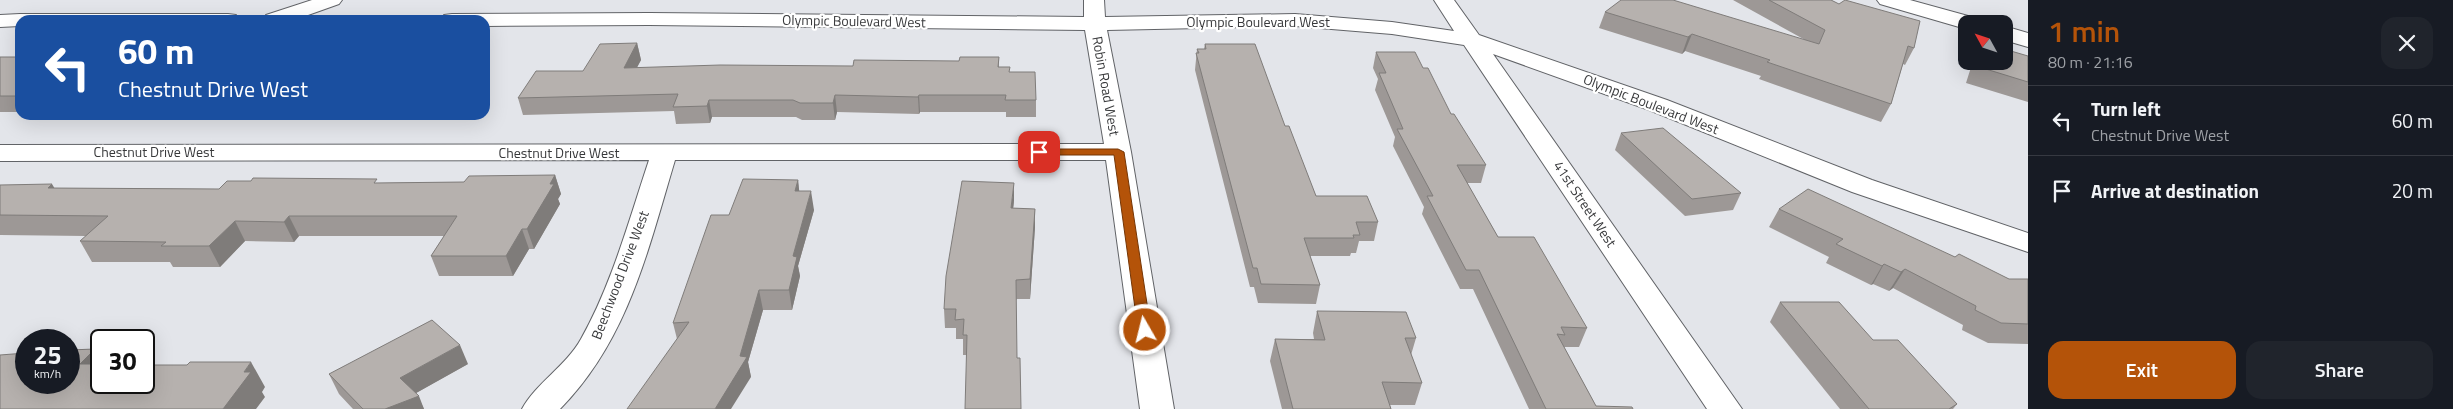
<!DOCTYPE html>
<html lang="en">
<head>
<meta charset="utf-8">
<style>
  :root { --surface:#171b24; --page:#20242c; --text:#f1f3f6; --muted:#9ea1a6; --line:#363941; --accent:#b45309 }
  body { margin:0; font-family:"Titillium Web",sans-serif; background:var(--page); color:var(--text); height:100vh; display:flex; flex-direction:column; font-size:19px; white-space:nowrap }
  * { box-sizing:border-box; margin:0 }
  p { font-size:16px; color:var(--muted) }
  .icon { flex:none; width:28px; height:28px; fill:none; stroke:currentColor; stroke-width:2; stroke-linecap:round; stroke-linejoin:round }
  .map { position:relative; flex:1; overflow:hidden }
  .side { display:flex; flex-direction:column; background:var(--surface); width:425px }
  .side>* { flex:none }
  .guide { position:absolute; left:15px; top:15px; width:475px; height:105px; border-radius:15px; box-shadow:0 5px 20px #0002; background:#1a4fa0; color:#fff; overflow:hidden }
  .needle { width:32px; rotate:310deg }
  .tools { position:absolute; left:1958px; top:15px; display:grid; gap:10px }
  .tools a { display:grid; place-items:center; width:55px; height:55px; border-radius:10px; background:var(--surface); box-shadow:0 5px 20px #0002; font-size:25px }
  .speed { position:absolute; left:15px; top:329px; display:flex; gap:10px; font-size:25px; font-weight:700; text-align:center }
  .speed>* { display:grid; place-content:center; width:65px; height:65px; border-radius:50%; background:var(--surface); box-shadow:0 5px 20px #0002; line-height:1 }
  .speed small { font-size:12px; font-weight:400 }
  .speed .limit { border:2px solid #111; border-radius:8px; background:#fff; color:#111 }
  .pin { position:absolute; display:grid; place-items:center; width:42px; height:42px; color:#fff; margin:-21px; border-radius:10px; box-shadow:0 2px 8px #0006 }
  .me { position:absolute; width:55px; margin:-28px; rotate:352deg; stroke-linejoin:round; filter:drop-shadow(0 0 4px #0008) }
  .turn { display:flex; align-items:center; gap:18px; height:105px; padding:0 20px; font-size:22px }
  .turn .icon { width:65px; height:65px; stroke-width:2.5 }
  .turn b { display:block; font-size:35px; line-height:42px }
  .round { display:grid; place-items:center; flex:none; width:52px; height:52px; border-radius:15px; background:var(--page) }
  .head { display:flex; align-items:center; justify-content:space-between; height:85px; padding:0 20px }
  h1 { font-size:30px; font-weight:600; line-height:38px; color:var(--accent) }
  .button { display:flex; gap:10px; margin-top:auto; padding:10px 20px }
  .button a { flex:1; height:58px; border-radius:15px; background:var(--accent); color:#fff; font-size:20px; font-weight:600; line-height:58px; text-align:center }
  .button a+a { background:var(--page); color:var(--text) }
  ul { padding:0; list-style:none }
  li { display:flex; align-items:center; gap:15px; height:70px; padding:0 20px; border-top:1px solid var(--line) }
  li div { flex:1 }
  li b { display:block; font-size:19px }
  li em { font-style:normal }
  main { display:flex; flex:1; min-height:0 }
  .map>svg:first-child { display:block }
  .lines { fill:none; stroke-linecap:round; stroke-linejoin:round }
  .minor-casing { stroke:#616367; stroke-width:2 }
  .minor { fill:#fff; fill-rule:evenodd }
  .wall { fill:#9d9896 }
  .shaded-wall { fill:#7f7c7a }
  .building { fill:#b6b1ae; stroke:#7f7c7a }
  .route { fill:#b45309; stroke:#753606 }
  .labels { text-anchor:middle; stroke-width:4.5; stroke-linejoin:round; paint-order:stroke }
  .street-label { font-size:14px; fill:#38393b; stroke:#fff }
</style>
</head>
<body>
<main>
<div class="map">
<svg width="2028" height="409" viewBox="0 0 2028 409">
  <rect width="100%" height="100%" fill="#e3e5ea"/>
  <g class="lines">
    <defs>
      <g id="minor">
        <polygon points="312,0 342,0 339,4 294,20 263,20 266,15"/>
        <path d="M1084 0H1104L1105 17 1295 14 1392 22 1454 31 1434 0H1454L1479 35 1667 100 1872 180 2028 233V252L1852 192 1649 110 1493 54 1742 409H1707L1464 45 1392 34 1295 26 1107 30 1131 152 1174 409H1140L1106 160H675C648 250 628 340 560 409H522C536 383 566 366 581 339 612 284 629 220 649 160L0 161V145L1104 144 1085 30 649 25 485 26V20H441L444 15 452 14 649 13 1084 17Z"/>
        <polygon points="1877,0 1910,0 1979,19 1982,24 1966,24 1966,29 1880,4"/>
        <polygon points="20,14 228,14 236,15 239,20 20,20 20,26 0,27 0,15"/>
        <polygon points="2004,26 2028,33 2028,47 2004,40"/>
      </g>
    </defs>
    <use href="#minor" class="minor-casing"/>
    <use href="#minor" class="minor"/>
  </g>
  <g class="wall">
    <polygon points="1733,0 1831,0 1914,48 1905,65 1903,64 1891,104 1881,122 1759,79 1761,76 1685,51 1682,54 1599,28 1605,12 1807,41"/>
    <polygon points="637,43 641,60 636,68 853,66 959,61 999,57 999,67 1010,72 1036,100 1036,117 1006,117 1006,112 920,112 919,114 837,112 835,120 802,120 796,117 712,117 710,123 676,124 674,111 523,115 518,98 583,71"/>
    <polygon points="1205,44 1285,126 1316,196 1378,222 1374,241 1359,241 1356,253 1351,253 1350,256 1310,256 1320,285 1316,304 1258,303 1254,287 1250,287 1195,70 1197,49 1204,49"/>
    <polygon points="1376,52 1423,68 1451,114 1486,165 1481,183 1467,183 1498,237 1587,328 1579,347 1564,347 1596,406 1633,409 1529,409 1473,289 1460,289 1422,214 1424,207 1393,146 1395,137 1375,90 1378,79 1373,68"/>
    <polygon points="2028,56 2028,102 1966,83 1973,61 2004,61"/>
    <rect x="0" y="57" width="20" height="55"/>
    <polygon points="1621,133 1741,193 1733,210 1685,216 1615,150"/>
    <polygon points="555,175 561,194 558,199 560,204 534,249 529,249 513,276 439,276 431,256 444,236 299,236 294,242 245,241 220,267 173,267 170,262 92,262 80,241 86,236 0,235 0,185 54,188 219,189 379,183 464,182"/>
    <polygon points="798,180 799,191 814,210 798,266 800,276 792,310 763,310 748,362 751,377 677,339 673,323"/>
    <polygon points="1014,201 1013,208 1035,209 1035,227 1030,299 1017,299 966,355 963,355 963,339 956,339 956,328 945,328 944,309"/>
    <polygon points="1779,209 1955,257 2009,279 2028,279 2028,344 1988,343 1962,330 1963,325 1893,288 1889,291 1873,284 1871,285 1826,263 1829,257 1769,227"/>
    <polygon points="1780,302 1873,340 1957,404 1953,409 1840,409 1770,322"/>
    <polygon points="1317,311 1416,338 1411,355 1422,383 1415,405 1390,405 1391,409 1282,409 1270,361 1275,339 1314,339 1313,333"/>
    <polygon points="468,364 416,393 424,409 353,409 339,394 329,374"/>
  </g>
  <g class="shaded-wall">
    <polygon points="1692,34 1685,51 1682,54 1688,37"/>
    <polygon points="637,43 641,60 628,85 624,68"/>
    <polygon points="835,95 837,112 835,120 833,103"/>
    <polygon points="919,95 920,112 919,114 918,97"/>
    <polygon points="709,100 712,117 710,123 707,106"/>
    <polygon points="555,175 561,194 558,199 560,204 534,249 527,229 550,184"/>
    <polygon points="798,180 800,198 795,191"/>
    <polygon points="1014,183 1014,201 1011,227 1011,208"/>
    <polygon points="52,184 64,204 48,188"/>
    <polygon points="811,191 814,210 798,266 800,276 792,310 789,290 793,256"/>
    <polygon points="1035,209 1035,227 1030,299 1030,279"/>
    <polygon points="289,216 299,236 294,242 284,222"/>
    <polygon points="235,221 245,241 220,267 209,246"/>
    <polygon points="522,229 529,249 513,276 506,256"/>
    <polygon points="1884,264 1873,284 1871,285 1882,266"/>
    <polygon points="1905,269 1893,288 1889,291 1901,272"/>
    <polygon points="759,290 763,310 748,362 751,377 731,409 715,409 740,356"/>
    <polygon points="460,345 468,364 409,397 400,378"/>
    <polygon points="95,349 101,359 101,382 80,364"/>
    <polygon points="251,362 265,387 262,392 265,397 256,409 223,409 244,372"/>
    <polygon points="419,396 424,409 385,409"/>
  </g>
  <g class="building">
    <polygon points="1621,0 1673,0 1819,44 1825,30 1769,0 1831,0 1839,4 1845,0 1920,21 1914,48 1908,46 1891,104 1767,62 1770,60 1692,34 1688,37 1605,12"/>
    <polygon points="637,43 624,68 720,65 853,66 854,60 959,61 960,57 999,57 998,67 1010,67 1009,72 1035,72 1036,100 1005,100 1006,95 919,95 918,97 835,95 833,103 800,103 793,100 709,100 707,106 673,107 678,94 518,98 536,71 583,71 600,44"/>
    <polygon points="1205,44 1255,44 1285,126 1289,126 1316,196 1367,196 1378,222 1356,222 1360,235 1353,235 1354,238 1304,238 1320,285 1261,284 1257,268 1253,268 1196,53 1199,53 1197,49 1206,49"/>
    <polygon points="2004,49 2028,56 2028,82 1976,66 1977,61 2004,61"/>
    <polygon points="1376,52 1415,52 1423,68 1428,68 1451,114 1454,114 1486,165 1457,165 1498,237 1534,237 1587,328 1561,327 1565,335 1557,334 1596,406 1632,407 1633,409 1546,409 1479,270 1466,270 1427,196 1433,196 1397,129 1403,129 1379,73 1386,73"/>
    <rect x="0" y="57" width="20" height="39"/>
    <polygon points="1663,128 1741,193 1692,199 1621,133"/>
    <polygon points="555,175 550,184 554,184 527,229 522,229 506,256 431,256 457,216 289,216 284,222 235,221 209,246 161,246 166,242 80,241 108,216 0,215 0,185 52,184 48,188 219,189 227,181 251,181 253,178 377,179 374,183 464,182 469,176"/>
    <polygon points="743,179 798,180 795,191 811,191 793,256 797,257 789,290 759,290 740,356 747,357 715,409 627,409 689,322 673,323 711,215 729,215"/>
    <polygon points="962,181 1014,183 1011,208 1035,209 1030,279 1016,280 1017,358 1020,358 1021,409 965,409 967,335 963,335 964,319 955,320 956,309 944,309 946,276"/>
    <polygon points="1808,189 1955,257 1959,254 2009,279 2028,279 2028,324 2001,323 1975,310 1976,306 1905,269 1901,272 1884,264 1882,266 1836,244 1843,239 1779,209"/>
    <polygon points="1780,302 1839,302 1873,340 1898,340 1957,404 1949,409 1869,409"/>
    <polygon points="1317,311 1406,312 1416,338 1405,338 1422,383 1382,382 1391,409 1293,409 1275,339 1325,340"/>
    <polygon points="432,320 460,345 400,378 419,396 385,409 363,409 329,374"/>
    <polygon points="95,349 80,364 101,364 101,382 144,382 144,365 187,365 190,362 251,362 244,372 251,372 223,409 0,409 0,355 26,353 26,382 69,382 69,350"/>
  </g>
  <polygon class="route" points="1039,149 1118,149 1124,152 1151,330 1150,333 1145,334 1138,330 1114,155 1035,155 1035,150"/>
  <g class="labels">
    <g class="street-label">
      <text transform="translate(854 21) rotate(1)" y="5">Olympic Boulevard West</text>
      <text x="1258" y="27">Olympic Boulevard West</text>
      <text transform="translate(1106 86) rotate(80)" y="5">Robin Road West</text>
      <text transform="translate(1651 104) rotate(21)" y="5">Olympic Boulevard West</text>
      <text x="154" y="157">Chestnut Drive West</text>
      <text x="559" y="158">Chestnut Drive West</text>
      <text transform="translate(1585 204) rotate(56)" y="5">41st Street West</text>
      <text transform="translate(620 275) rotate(-69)" y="5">Beechwood Drive West</text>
    </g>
  </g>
</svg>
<div class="tools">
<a><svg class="needle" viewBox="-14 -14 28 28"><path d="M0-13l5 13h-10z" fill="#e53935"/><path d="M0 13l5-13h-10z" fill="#9ea1a6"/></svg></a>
</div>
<div class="speed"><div>25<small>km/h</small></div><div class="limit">30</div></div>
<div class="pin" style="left:1039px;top:152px;background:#d93025"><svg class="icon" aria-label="arrive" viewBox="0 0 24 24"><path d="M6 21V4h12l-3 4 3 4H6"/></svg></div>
<svg class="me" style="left:1145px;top:330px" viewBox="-20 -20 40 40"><circle r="17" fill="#b45309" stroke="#fff" stroke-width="3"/><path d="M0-11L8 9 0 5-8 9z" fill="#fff"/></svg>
<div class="guide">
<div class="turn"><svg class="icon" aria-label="left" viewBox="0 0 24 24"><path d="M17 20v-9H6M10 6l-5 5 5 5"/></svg><div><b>60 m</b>Chestnut Drive West</div></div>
</div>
</div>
<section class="side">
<div class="head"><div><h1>1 min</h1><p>80 m · 21:16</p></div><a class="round"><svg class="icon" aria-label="close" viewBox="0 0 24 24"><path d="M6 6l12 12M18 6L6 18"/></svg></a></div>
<ul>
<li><svg class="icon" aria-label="left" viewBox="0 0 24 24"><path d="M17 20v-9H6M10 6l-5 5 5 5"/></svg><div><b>Turn left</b><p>Chestnut Drive West</p></div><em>60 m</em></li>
<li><svg class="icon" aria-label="arrive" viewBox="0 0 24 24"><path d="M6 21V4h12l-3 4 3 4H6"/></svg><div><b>Arrive at destination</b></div><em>20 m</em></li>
</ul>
<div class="button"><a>Exit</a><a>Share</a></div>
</section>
</main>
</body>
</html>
